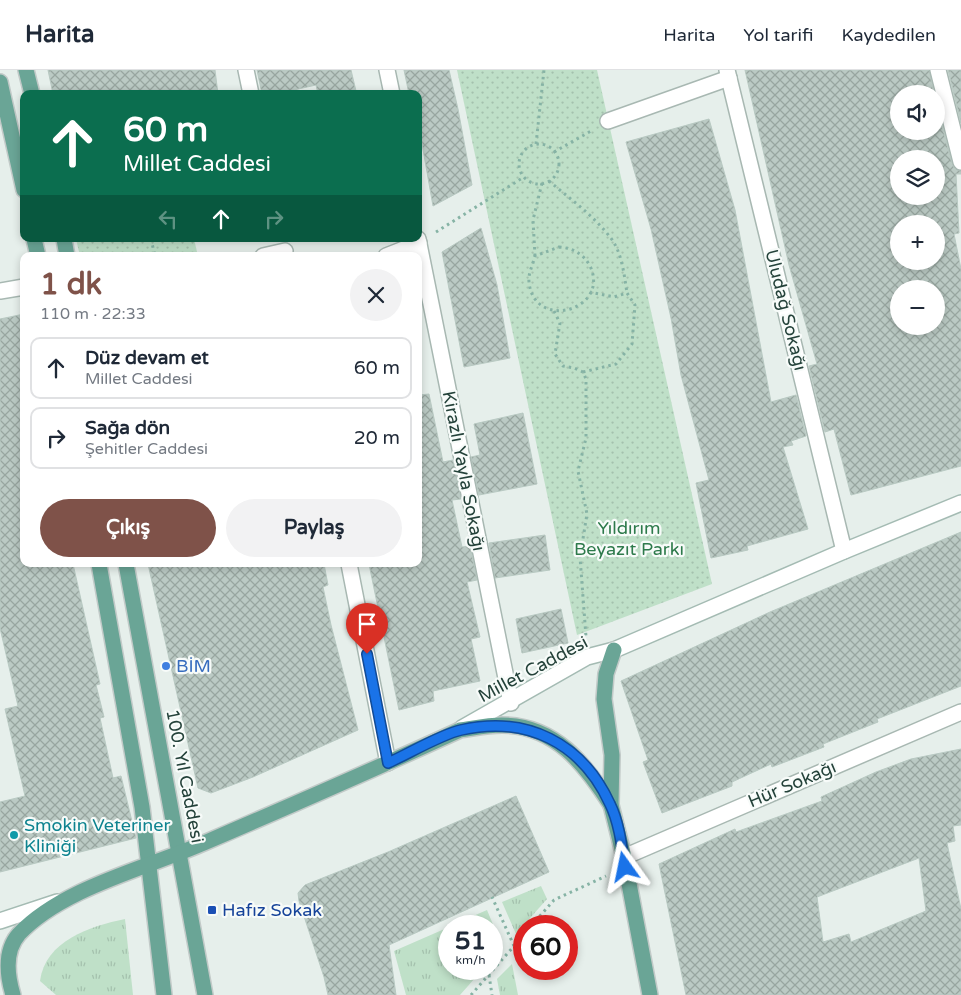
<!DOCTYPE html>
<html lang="tr">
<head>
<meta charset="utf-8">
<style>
  :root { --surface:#fff; --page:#f2f2f3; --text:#1f2937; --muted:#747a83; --line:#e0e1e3; --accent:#7f5249 }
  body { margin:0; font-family:"Varela Round",sans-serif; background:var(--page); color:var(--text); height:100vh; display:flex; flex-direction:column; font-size:19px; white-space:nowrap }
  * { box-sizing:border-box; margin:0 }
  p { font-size:16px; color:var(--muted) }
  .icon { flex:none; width:28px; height:28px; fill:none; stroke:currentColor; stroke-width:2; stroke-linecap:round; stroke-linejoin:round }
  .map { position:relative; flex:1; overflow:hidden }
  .panel { position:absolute; left:20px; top:182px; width:402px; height:315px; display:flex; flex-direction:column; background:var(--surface); border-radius:10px; box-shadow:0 2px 8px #0003 }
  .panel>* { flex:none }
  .banner { position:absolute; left:20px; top:20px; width:402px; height:152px; border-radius:10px; box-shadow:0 2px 8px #0003; background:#0b6e4f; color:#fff; overflow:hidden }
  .fabs { position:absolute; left:890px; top:15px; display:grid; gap:10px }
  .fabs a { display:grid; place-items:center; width:55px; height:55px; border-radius:50%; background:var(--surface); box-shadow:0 2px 8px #0003; font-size:25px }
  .speed { position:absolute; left:438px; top:845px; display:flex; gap:10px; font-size:25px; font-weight:700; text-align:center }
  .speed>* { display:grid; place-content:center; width:65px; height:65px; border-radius:50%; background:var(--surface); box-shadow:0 2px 8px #0003; line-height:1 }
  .speed small { font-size:12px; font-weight:400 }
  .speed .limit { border:8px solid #d22; background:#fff; color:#111 }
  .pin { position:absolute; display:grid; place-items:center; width:42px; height:42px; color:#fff; margin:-51px -21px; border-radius:50% 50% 50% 0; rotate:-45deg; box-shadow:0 0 5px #0007 }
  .pin .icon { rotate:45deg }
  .me { position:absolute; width:55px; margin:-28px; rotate:348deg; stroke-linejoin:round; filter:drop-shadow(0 0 4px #0008) }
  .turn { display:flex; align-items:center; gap:18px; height:105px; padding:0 20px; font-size:22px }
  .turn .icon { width:65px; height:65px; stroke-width:2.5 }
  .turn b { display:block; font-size:35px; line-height:42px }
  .lanes { display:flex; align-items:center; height:48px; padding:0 20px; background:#0003; justify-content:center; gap:25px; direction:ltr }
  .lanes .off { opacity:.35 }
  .round { display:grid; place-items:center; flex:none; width:52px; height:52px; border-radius:26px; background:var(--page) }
  .head { display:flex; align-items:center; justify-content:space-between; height:85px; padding:0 20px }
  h1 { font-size:30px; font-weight:700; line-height:38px; color:var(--accent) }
  .cta { display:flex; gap:10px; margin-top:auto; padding:10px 20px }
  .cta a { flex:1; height:58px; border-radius:30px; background:var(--accent); color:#fff; font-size:20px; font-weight:700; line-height:58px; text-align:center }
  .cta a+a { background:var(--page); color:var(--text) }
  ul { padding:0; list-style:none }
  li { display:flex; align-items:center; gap:15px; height:62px; margin:0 10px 8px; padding:0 10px; border:2px solid var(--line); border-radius:10px }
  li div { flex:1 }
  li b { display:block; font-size:19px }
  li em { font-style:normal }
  header { display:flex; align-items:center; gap:30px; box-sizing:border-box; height:70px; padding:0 25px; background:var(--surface); border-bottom:1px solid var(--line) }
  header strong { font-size:24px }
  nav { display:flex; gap:28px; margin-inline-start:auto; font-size:18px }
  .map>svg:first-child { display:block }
  .grass { fill:url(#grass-tufts) }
  .park { fill:url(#park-dots) }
  .building { fill:url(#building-cross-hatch); stroke:#b8c9c2; fill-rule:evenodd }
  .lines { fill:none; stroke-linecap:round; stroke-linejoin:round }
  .minor-casing { stroke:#a8b8b2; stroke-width:18 }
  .secondary-casing { stroke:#a4bbb3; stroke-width:18 }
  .primary-casing { stroke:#c2cac8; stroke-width:18 }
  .path { stroke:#86b3a5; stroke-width:3; stroke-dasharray:2.5 4; stroke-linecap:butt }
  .minor { stroke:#fff; stroke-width:15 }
  .secondary { stroke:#fff; stroke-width:15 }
  .primary { stroke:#6aa596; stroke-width:15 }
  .route-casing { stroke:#114b97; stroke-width:12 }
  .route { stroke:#1a73e8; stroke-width:9 }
  .shop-dot { fill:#3f7fe0; stroke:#f7fbf9; stroke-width:2 }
  .culture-dot { fill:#0f9aa8; stroke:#f7fbf9; stroke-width:2 }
  .transit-dot { fill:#1a4fb4; stroke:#f7fbf9; stroke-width:2 }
  .labels { text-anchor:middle; stroke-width:4.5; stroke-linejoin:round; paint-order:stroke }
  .street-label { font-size:18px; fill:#24423a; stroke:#f7fbf9 }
  .park-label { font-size:18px; fill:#2d7a4b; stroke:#f7fbf9 }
  .shop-label { font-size:18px; fill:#366cbe; stroke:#f7fbf9; text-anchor:start }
  .culture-label { font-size:18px; fill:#0d838f; stroke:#f7fbf9; text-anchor:start }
  .transit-label { font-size:18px; fill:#164399; stroke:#f7fbf9; text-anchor:start }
</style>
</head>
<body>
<header>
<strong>Harita</strong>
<nav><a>Harita</a><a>Yol tarifi</a><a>Kaydedilen</a></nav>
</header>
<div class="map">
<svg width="961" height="925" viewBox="0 0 961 925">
  <defs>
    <pattern id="grass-tufts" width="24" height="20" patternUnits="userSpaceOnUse" patternTransform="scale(1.25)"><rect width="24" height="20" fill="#bfe0c8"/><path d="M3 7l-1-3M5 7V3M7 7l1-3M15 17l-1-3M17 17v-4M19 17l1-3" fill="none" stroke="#a4c1ad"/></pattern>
    <pattern id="park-dots" width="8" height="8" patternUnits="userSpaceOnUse" patternTransform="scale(1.25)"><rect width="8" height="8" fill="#bfe0c8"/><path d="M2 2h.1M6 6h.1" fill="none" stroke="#a4c1ad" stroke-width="1.8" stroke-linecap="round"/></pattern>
    <pattern id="building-cross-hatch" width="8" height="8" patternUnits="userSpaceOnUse" patternTransform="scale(1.25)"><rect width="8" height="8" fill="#bbcac4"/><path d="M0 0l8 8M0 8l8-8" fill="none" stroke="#98a6a0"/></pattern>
  </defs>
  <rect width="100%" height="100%" fill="#e6efeb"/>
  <g class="grass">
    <polygon points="541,816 547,829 516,864 502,832"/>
    <polygon points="487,840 502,876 491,888 491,856 450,856"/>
    <path d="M125 849 133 925H56L40 911C45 871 90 856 125 849Z"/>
    <polygon points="449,857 449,899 483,899 460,925 406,925 394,881"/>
    <polygon points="512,894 518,925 500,925 497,909"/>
  </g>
  <g class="park">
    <polygon points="457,0 597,0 712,514 577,565"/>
    <polygon points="76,169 194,169 198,186 80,186"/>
  </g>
  <g class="building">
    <polygon points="48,0 215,0 218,24 53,24"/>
    <polygon points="257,0 351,0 356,21 344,24 318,24 316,15 276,24 262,24"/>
    <polygon points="404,0 449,0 458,39 472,115 433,136 419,57 419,24 409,24"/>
    <path d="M745 0H929L934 24H899V61H936V32L952 94 955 99 961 101V104H956L959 163 954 164 961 199V396L851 425 834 359 825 362 809 296 817 294 789 195ZM899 89H936V126H899ZM899 154H936V191H899ZM899 219H936V256H899Z"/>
    <polygon points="948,0 961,0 961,53"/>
    <polygon points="709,49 735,140 771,332 796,325 806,366 791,371 793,375 783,377 808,459 747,476 748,480 711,488 696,413 709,410 681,305 671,248 651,159 626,72"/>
    <polygon points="481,158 497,215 510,288 464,297 442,182"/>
    <polygon points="24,244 24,494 73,494 100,614 96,615 104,647 100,648 113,708 121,706 136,768 0,802 0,732 25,726 5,639 18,636 0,558 0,249"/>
    <polygon points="429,324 443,392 453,390 461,429 452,430 462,477 470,476 477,510 467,512 480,567 471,569 480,611 433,621 434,631 399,640 369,494 419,494 419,325"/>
    <polygon points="523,343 537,414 479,425 471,387 480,385 474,354"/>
    <polygon points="961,462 961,616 877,649 878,652 823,674 824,677 772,697 771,694 732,712 732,716 662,743 643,692 648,690 621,611 770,542"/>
    <polygon points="545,465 550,500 495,508 489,473"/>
    <polygon points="148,494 324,494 328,515 323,517 331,555 358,660 253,707 211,723 198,718"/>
    <polygon points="561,539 568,573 522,583 516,549"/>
    <path d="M961 679V755L953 756 955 771 947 773 961 839V925H686L659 794 735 759 736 762 822 731 821 727 876 702 911 689ZM919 788 926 841 851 872 849 864 823 872 817 827Z"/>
    <polygon points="516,726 549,802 389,875 396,925 328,925 324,907 299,831 298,823 305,815 388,782"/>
  </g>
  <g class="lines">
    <defs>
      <g id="minor">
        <polyline points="246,0 251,24"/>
        <polyline points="387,0 392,24"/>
        <polyline points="727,0 844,481"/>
        <polyline points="938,0 961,92"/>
        <polyline points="608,51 729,8"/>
        <polyline points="418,169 511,633"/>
        <polyline points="263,186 285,181"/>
        <polyline points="386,186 419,173"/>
        <polyline points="0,221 24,217"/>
        <polyline points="349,494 388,693"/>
        <polyline points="624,787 961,642"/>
      </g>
      <g id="secondary">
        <polyline points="462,658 587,587 614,580 844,481 961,433"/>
        <polyline points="0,851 57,832"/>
      </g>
      <g id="primary">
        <polyline points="26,0 32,24"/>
        <polyline points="0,12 24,120"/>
        <polyline points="34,169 38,186"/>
        <polyline points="64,169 67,186"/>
        <polyline points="99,494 142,737 164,925"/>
        <polyline points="126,494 205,925"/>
        <polyline points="614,580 606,604 604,629 612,685 611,735 624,787 650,925"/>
        <path d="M13 925C7 905 4 881 19 864 62 818 147 798 204 773 290 736 375 699 460 660 474 658 488 655 502 655 555 655 585 694 611 735"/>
      </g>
    </defs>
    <use href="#minor" class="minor-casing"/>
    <use href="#secondary" class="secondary-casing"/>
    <use href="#primary" class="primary-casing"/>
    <g class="path">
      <polyline points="536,74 544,0"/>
      <circle cx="539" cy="94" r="20"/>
      <polyline points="554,82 591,61"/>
      <path d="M549 111C569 128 593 145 610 167 622 182 624 204 627 223"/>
      <polyline points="436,162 524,107"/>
      <polyline points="151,169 155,186"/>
      <path d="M559 177C572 178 583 183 590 196 611 240 534 262 529 212 528 203 533 195 535 186Z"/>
      <polyline points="535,186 533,150 542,113"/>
      <polyline points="554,241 560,253 555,284 563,296 574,298 583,302 586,309 586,368 578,401 587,444 580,487 586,567"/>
      <polyline points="583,302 616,294 632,274 635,235 627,223 614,227 590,222"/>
      <polyline points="531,856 554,830 606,806"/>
      <polyline points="514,876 524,864"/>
      <polyline points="489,905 492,925"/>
      <polyline points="471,925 514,876 492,827"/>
    </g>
    <use href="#minor" class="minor"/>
    <use href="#secondary" class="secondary"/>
    <use href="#primary" class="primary"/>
  </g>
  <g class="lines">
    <defs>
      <path id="route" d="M367 584 388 693C408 684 442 664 461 660 527 645 582 673 610 734 619 752 622 777 625 797"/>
    </defs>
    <use href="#route" class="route-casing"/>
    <use href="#route" class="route"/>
  </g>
  <circle class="shop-dot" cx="166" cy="596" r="5"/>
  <circle class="culture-dot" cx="14" cy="765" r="5"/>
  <rect class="transit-dot" x="207" y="835" width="10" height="10" rx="2.5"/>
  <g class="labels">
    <g class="street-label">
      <text transform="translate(786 240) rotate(76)" y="6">Uludağ Sokağı</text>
      <text transform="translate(464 401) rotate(79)" y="6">Kirazlı Yayla Sokağı</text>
      <text transform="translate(533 599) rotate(-28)" y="6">Millet Caddesi</text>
      <text transform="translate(185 706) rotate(79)" y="6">100. Yıl Caddesi</text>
      <text transform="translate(792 714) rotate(-23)" y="6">Hür Sokağı</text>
    </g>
    <g class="park-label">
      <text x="629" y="464">Yıldırım<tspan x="629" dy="21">Beyazıt Parkı</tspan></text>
    </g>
    <g class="shop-label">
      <text x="176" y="602">BİM</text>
    </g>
    <g class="culture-label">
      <text x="24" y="761">Smokin Veteriner<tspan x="24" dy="21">Kliniği</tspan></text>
    </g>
    <g class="transit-label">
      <text x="222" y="846">Hafız Sokak</text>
    </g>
  </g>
</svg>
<div class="fabs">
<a><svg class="icon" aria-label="sound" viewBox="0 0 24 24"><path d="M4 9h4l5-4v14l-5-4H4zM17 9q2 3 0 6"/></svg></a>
<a><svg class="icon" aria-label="layers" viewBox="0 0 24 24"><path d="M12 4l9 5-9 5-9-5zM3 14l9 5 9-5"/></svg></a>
<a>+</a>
<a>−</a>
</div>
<div class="speed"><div>51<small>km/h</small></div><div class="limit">60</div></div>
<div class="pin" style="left:367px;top:584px;background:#d93025"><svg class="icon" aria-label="arrive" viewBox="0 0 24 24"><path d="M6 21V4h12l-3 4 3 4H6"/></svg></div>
<svg class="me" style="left:625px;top:797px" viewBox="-20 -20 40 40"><path d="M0-17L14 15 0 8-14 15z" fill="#1a73e8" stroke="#fff" stroke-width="4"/></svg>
<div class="banner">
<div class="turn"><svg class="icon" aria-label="ahead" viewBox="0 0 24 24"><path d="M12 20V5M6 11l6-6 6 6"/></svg><div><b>60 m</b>Millet Caddesi</div></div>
<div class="lanes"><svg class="icon off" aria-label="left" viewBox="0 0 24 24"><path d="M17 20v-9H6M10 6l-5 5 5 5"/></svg><svg class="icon" aria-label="ahead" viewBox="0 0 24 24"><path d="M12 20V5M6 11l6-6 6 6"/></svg><svg class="icon off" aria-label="right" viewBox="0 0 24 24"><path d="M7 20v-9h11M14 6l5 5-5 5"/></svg></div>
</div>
<section class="panel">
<div class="head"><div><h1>1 dk</h1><p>110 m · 22:33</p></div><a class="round"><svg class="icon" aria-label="close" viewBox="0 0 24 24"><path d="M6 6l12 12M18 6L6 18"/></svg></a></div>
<ul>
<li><svg class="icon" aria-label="ahead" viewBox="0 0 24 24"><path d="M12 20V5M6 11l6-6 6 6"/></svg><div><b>Düz devam et</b><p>Millet Caddesi</p></div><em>60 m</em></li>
<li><svg class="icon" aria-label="right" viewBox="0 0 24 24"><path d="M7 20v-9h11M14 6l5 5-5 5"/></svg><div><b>Sağa dön</b><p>Şehitler Caddesi</p></div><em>20 m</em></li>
</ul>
<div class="cta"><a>Çıkış</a><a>Paylaş</a></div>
</section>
</div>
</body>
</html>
